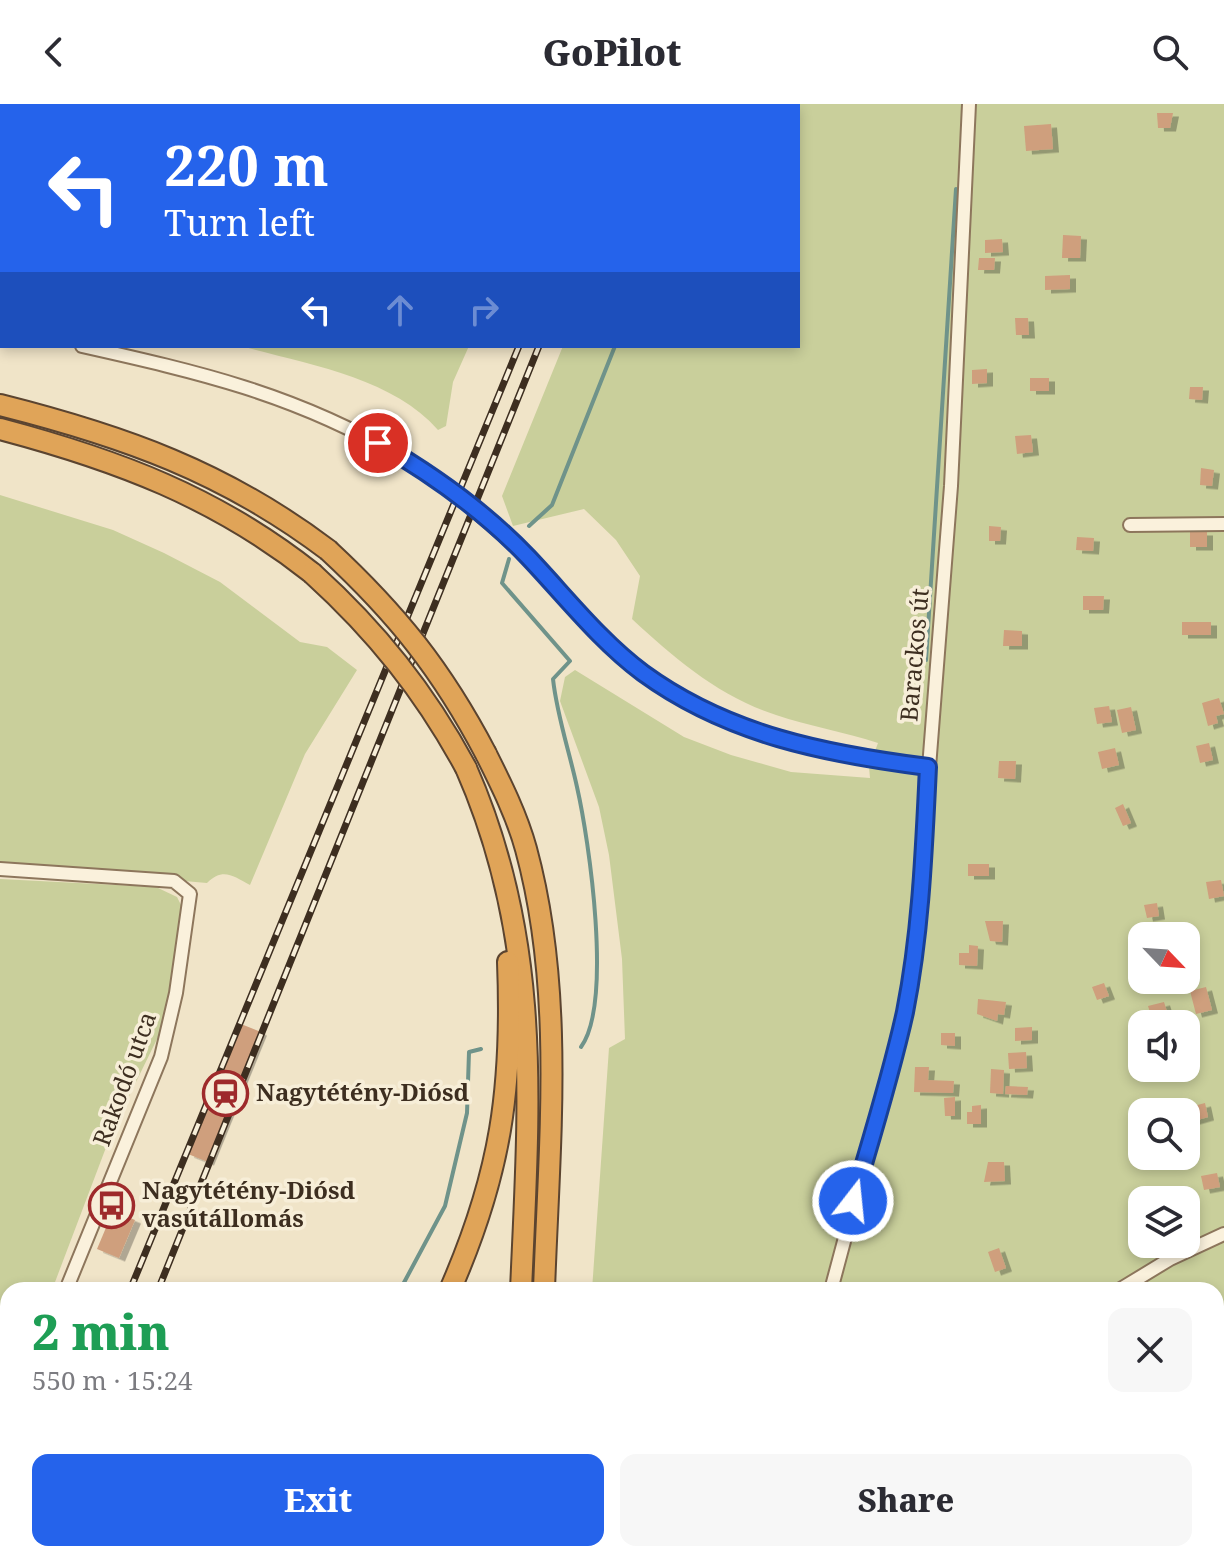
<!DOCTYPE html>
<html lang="en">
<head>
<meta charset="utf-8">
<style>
  :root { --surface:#fff; --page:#f7f7f7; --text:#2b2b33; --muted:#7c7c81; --accent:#2563eb }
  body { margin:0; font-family:"Noto Serif",serif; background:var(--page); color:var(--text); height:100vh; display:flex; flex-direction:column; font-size:30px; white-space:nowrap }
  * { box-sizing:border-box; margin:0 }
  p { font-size:26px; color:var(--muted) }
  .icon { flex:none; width:44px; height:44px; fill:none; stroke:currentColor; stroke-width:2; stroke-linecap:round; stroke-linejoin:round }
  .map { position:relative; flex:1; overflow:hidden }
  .drawer { position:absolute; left:0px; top:1178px; width:1224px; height:280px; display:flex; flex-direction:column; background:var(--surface); border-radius:24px 24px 0 0; box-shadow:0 4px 12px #0003 }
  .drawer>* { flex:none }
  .hud { position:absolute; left:0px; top:0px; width:800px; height:244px; box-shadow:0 4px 12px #0003; background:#2563eb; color:#fff; overflow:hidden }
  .needle { width:52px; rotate:115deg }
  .buttons { position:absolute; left:1128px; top:818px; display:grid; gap:16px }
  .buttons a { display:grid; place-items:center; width:72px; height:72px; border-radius:16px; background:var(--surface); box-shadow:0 4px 12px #0003; font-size:40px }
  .pin { position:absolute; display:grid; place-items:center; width:68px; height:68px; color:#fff; margin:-34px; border:4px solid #fff; border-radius:50%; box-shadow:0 2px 8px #0007 }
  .me { position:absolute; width:88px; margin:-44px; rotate:16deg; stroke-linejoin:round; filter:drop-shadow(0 0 6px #0008) }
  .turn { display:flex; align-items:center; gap:28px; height:168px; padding:0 32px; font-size:36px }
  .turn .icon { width:104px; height:104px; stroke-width:2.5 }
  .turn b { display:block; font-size:56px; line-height:68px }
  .lanes { display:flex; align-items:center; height:76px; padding:0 32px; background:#0003; justify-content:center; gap:40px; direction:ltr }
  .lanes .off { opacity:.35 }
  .round { display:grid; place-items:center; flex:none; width:84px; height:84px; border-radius:16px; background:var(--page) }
  .overview { display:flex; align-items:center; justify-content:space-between; height:136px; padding:0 32px }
  h1 { font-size:48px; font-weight:800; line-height:60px; color:#1e9e55 }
  .primary-button { display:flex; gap:16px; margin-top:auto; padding:16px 32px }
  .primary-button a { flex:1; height:92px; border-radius:16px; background:var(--accent); color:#fff; font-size:32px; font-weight:800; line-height:92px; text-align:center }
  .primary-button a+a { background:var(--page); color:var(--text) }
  header { display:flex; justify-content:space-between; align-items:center; height:104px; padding:0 32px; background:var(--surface); font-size:36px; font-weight:800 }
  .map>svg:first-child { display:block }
  .green { fill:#c9cf9b; fill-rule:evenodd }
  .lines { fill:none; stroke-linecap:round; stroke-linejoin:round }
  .stream { stroke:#6f938a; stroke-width:4 }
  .building { fill:#cf9f7d; filter:url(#shadow) }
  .minor-tunnel { stroke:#ccc0a6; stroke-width:12; stroke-dasharray:12 6; stroke-linecap:butt }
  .minor-casing { stroke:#8d765c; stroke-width:16 }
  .highway-casing { stroke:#5b4430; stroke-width:24 }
  .minor { stroke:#faf1dc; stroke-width:12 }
  .highway { stroke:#e0a458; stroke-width:20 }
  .rail-casing { stroke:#3d2e20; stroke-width:7 }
  .rail { stroke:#f7eed8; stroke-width:4; stroke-dasharray:12; stroke-linecap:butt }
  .minor-bridge-casing { stroke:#8d765c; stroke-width:16; stroke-linecap:butt }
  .highway-bridge-casing { stroke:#5b4430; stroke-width:24; stroke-linecap:butt }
  .minor-bridge { stroke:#faf1dc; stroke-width:12 }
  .highway-bridge { stroke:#e0a458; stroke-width:20 }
  .route-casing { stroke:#184099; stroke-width:20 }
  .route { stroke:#2563eb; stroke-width:14 }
  .labels { text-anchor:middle; stroke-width:7; stroke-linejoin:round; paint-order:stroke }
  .street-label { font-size:24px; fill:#3d2e20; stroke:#f7eed8 }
  .poi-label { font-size:24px; font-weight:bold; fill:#3d2e20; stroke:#f7eed8; text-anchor:start }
</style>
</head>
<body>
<header><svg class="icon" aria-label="back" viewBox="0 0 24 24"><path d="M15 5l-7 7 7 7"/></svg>GoPilot<svg class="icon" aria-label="search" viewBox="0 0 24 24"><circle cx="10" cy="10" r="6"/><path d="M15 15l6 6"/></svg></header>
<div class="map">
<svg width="1224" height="1458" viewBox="0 0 1224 1458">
  <defs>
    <filter id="shadow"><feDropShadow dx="6" dy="3.5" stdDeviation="0" flood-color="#0004"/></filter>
  </defs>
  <rect width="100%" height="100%" fill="#f0e4c8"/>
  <g class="green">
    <path d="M663 0H1224V1222L1216 1224V1186H592L609 944 625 935 622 855 609 751 599 703 560 597 565 573 575 566 684 633 731 651 791 668 870 674 869 663 878 639C844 628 809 622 776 611 720 593 675 555 632 515L640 472 616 436 584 405 513 422 502 392 563 242H798V2ZM1142 832H1186V876H1142ZM1142 920H1186V964H1142ZM1142 1008H1186V1052H1142ZM1142 1096H1186V1140H1142Z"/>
    <path d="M241 242H469L453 278 446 322 438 326C392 273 305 260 241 242Z"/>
    <path d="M0 391 113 426 164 449 220 478 300 538 327 543 357 566 305 650 250 781C233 772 223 763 207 779L0 761Z"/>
    <polygon points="0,775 156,783 177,793 184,807 168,905 158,933 113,1025 52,1186 8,1186 8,1210 0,1209"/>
    <polygon points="1224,1333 1224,1458 951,1458 967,1450 1216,1450 1216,1337"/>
    <polygon points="644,1450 741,1450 725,1458 635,1458"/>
  </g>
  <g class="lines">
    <g class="stream">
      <polyline points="558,0 559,2"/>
      <polyline points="529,422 552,401 615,242"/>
      <path d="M509 455 502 479 570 557 553 575C557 612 569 646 577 683 589 736 613 899 581 943"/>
      <polyline points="926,556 956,85"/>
      <polyline points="400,1186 445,1102 467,1009 469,948 481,945"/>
    </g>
  </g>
  <g class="building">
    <polygon points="1157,9 1173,9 1170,24 1158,24"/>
    <polygon points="1051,20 1053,45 1026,47 1024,22"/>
    <polygon points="1063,131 1081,132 1080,154 1062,154"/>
    <polygon points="1002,135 1003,148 985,149 985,136"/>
    <polygon points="979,154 995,154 994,166 978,166"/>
    <polygon points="1070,171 1070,185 1045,186 1045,172"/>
    <polygon points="1015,214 1028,214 1029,231 1016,231"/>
    <polygon points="987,265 987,279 972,280 972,266"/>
    <rect x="1030" y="274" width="19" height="13"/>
    <polygon points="1190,283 1203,283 1202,296 1189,295"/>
    <polygon points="1031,331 1033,348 1017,350 1015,332"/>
    <polygon points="1201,364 1214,366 1212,382 1200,381"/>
    <polygon points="989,422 1001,423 1000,437 989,437"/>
    <rect x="1190" y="428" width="17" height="15"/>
    <polygon points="1077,433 1094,434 1093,447 1076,446"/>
    <polygon points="1083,492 1104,492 1103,506 1083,506"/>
    <rect x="1182" y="518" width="29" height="13"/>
    <polygon points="1004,526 1022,527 1022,542 1003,542"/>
    <polygon points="1219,594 1224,610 1216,612 1218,619 1208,622 1202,599"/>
    <polygon points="1109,602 1112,618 1097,620 1094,604"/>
    <polygon points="1131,603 1136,626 1122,629 1117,606"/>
    <polygon points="1209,639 1213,656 1200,659 1196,642"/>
    <polygon points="1115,644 1119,661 1102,665 1098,648"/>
    <polygon points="999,657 1016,657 1015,675 998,674"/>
    <polygon points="1123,700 1131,719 1123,722 1115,704"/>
    <rect x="968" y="760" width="21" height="12"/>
    <polygon points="1221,776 1224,792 1209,795 1206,778"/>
    <polygon points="1157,799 1159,812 1147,814 1144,801"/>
    <polygon points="985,817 1003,817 1002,838 990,837"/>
    <polygon points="969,841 978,842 977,862 959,861 959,849 969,849"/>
    <polygon points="1104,879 1109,892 1097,896 1092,883"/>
    <polygon points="1206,883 1212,906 1196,910 1190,887"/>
    <polygon points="978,895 1006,898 1004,911 998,910 997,917 977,910"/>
    <polygon points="1164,898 1168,911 1152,915 1148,902"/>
    <polygon points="241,920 261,928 208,1058 188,1050"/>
    <polygon points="1032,923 1032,936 1015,937 1015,924"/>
    <polygon points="941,929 955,929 955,942 941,941"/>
    <polygon points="1026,948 1027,964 1009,965 1008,949"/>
    <polygon points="915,963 929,963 928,976 954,977 953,989 914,988"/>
    <polygon points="991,965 1004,966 1003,990 990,989"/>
    <polygon points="1006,982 1028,983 1027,991 1005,990"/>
    <polygon points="955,993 955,1012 945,1012 944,994"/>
    <polygon points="1205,999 1208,1013 1194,1017 1190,1003"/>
    <polygon points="981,1001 981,1020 967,1020 967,1008 972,1008 972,1002"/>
    <polygon points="988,1058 1004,1058 1005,1077 984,1078"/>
    <polygon points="1217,1069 1220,1083 1204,1086 1201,1072"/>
    <polygon points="113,1107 135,1116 119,1154 97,1145"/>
    <polygon points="999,1144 1006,1164 995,1168 988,1148"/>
  </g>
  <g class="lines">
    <polyline class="minor-tunnel" points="840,1450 843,1458"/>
    <defs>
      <g id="minor">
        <polyline points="0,224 2,224"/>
        <path d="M82 242C198 268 294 290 398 351"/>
        <polyline points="1130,421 1224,420"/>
        <path d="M525 450C562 491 598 534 642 567 726 632 826 650 928 663"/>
        <polyline points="0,765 174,777 190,790 176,889 161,953 66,1186"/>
        <polyline points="831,1186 905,909 916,830 951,382 969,0"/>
        <polyline points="1119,1186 1170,1155 1224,1130"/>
        <polyline points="0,1341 8,1322"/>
        <polyline points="592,1458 608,1450"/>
      </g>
      <g id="highway">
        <path d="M0 301C123 332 225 368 328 446"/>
        <path d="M0 325C117 356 216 393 312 469"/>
        <path d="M486 650C501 680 517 712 526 745 565 888 549 1040 544 1186"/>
        <path d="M466 664C543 839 529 1001 521 1186"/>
        <path d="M450 1186C501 1070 513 984 508 858"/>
        <polyline points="1216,1254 1224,1251"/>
        <polyline points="1216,1297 1224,1294"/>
        <polyline points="1216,1330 1224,1327"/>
        <polyline points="280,1458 285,1450"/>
        <polyline points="511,1458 511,1450"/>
        <polyline points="533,1458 533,1450"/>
        <polyline points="780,1458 794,1450"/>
        <polyline points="854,1458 868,1450"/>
        <polyline points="937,1458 953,1450"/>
      </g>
    </defs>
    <use href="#minor" class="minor-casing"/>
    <use href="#highway" class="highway-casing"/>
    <use href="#minor" class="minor"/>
    <use href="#highway" class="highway"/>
    <defs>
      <g id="rail">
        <polyline points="621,2 622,0"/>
        <polyline points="637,2 638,0"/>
        <polyline points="130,1186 519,242"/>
        <polyline points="158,1186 539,242"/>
        <polyline points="21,1458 24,1450"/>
        <polyline points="44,1458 47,1450"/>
      </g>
    </defs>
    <use href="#rail" class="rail-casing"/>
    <use href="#rail" class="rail"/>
    <defs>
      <polyline id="minor-bridge" points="398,351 459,393 525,450"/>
      <g id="highway-bridge">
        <path d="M328 446C397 510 442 566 486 650"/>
        <path d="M312 469C376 527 425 588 466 664"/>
      </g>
    </defs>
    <use href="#minor-bridge" class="minor-bridge-casing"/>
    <use href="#highway-bridge" class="highway-bridge-casing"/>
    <use href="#minor-bridge" class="minor-bridge"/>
    <use href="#highway-bridge" class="highway-bridge"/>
  </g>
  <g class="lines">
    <defs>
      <path id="route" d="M378 339C432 370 485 408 528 453 565 492 599 536 643 569 728 631 826 650 928 663 924 745 921 827 905 908 891 972 871 1035 853 1097"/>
    </defs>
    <use href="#route" class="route-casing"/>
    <use href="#route" class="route"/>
  </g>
  <defs>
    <symbol id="station-ring" viewBox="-11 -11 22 22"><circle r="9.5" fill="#f7eed8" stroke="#9e2a2b" stroke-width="1.5"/><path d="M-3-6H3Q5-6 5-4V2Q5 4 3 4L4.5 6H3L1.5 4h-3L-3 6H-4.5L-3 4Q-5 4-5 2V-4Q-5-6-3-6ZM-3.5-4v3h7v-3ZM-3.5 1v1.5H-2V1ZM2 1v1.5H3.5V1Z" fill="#9e2a2b"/></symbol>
    <symbol id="bus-ring" viewBox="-11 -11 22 22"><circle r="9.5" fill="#f7eed8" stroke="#9e2a2b" stroke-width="1.5"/><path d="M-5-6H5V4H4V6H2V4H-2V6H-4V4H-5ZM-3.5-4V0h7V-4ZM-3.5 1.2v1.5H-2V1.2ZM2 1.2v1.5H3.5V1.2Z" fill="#9e2a2b"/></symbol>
  </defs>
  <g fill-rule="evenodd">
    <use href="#station-ring" x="200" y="964" width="51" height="51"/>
    <use href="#bus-ring" x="86" y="1076" width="51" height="51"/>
  </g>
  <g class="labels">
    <g class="street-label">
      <text transform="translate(915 551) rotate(-85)" y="8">Barackos út</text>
      <text transform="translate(125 975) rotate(-70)" y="8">Rakodó utca</text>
    </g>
    <g class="poi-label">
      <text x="256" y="997">Nagytétény-Diósd</text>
      <text x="142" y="1095">Nagytétény-Diósd<tspan x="142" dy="28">vasútállomás</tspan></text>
    </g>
  </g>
</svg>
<div class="buttons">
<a><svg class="needle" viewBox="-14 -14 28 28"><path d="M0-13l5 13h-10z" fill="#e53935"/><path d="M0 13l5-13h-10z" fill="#7c7c81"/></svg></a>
<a><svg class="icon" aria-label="sound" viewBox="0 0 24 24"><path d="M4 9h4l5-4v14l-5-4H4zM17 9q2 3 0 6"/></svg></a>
<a><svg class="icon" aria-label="search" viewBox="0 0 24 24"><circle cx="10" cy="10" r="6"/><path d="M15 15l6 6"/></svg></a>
<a><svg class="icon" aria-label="layers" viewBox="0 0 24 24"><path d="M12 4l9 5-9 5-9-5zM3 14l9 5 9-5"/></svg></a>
</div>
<div class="pin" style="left:378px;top:339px;background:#d93025"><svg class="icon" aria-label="arrive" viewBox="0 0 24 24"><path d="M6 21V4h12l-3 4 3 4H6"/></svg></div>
<svg class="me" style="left:853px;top:1097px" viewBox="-20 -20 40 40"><circle r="17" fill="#2563eb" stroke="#fff" stroke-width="3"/><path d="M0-11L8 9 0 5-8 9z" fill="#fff"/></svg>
<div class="hud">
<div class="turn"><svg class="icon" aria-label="left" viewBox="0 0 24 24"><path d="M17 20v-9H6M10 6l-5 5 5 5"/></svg><div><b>220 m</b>Turn left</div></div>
<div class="lanes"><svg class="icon" aria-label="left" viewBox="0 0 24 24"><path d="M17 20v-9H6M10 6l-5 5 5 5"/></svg><svg class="icon off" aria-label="ahead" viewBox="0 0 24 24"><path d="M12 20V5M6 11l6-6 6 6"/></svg><svg class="icon off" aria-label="right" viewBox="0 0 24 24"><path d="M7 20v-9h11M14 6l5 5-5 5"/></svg></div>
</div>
<section class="drawer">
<div class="overview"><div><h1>2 min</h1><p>550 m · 15:24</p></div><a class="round"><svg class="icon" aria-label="close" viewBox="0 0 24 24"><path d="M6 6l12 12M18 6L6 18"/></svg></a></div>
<div class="primary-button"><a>Exit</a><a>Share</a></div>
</section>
</div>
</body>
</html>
